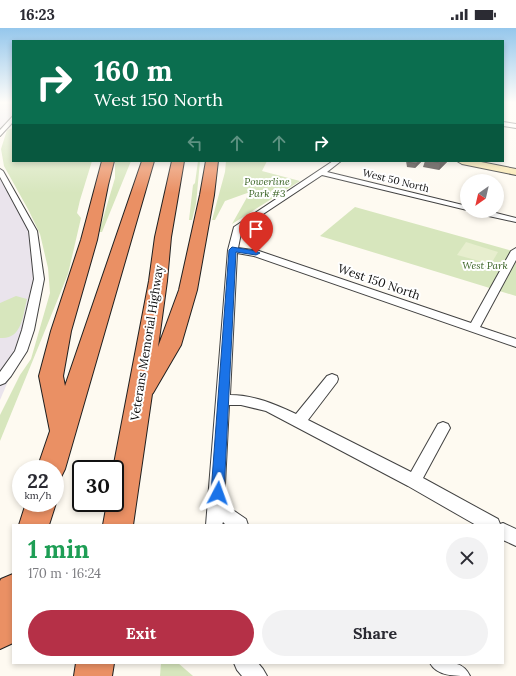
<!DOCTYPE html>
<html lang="en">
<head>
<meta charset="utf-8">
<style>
  :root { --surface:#fff; --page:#f2f2f3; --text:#2b2b33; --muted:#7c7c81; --accent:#b53047 }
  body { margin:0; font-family:Lora,serif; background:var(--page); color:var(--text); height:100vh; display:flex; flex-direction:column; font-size:15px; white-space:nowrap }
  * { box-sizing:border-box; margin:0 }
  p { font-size:13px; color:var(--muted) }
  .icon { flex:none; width:22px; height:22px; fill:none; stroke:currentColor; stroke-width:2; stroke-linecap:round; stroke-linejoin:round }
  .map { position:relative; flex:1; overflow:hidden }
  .details { position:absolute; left:12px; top:496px; width:492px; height:140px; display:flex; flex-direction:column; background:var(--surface); border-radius:0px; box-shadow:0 2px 6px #0003 }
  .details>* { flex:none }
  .hud { position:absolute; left:12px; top:12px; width:492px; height:122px; border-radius:0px; box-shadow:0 2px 6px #0003; background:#0b6e4f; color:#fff; overflow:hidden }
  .needle { width:26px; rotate:214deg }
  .controls { position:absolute; left:460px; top:146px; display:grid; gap:8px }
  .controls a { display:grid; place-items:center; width:44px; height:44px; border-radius:50%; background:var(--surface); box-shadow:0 2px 6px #0003; font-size:20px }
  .speed { position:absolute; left:12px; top:432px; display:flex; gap:8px; font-size:20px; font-weight:700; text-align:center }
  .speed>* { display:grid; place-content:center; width:52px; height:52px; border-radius:50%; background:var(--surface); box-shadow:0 2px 6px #0003; line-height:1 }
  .speed small { font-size:10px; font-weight:400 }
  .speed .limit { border:2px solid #111; border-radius:6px; background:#fff; color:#111 }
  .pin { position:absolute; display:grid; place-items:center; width:34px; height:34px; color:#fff; margin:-41px -17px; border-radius:50% 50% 50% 0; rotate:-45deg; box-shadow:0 0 4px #0007 }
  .pin .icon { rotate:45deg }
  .me { position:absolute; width:44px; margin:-22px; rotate:4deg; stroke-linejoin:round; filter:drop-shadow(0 0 3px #0008) }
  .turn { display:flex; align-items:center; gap:14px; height:84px; padding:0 16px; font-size:18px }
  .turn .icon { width:52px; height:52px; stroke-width:2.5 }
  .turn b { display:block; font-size:28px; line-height:34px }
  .lanes { display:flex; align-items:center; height:38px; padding:0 16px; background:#0003; justify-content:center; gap:20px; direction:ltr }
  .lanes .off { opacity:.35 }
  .round { display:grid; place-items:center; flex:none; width:42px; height:42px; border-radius:21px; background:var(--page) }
  .headline { display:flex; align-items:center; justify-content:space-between; height:68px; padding:0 16px }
  h1 { font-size:24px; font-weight:700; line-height:30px; color:#1e9e55 }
  .primary-button { display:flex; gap:8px; margin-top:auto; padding:8px 16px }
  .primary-button a { flex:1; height:46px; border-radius:24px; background:var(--accent); color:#fff; font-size:16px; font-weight:700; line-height:46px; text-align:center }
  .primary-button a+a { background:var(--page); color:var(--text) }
  .status { display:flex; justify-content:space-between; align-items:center; height:28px; padding:0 20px; background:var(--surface); direction:ltr }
  .status svg { height:11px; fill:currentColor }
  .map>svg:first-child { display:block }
  .industrial { fill:#eae4ec }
  .green { fill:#d7e6bd }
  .pitch { fill:#e7eece }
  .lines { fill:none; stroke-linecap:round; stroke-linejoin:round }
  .street-casing { stroke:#424242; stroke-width:2 }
  .secondary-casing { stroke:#313131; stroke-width:2 }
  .highway-casing { stroke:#202020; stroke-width:2 }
  .street { fill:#fff; fill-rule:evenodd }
  .secondary { fill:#f9e8b1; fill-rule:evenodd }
  .highway { fill:#ea9064; fill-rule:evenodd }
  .wall { fill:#4a4441 }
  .shaded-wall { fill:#3c3735 }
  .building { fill:#564f4c; stroke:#3c3735 }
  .route { fill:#1a73e8; stroke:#114b97 }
  .labels { text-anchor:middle; stroke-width:4; stroke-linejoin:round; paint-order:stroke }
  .far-street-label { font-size:10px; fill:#0f0f0f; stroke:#fff }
  .far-park-label { font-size:10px; font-style:italic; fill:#386223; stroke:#fff }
  .street-label { font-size:12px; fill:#0f0f0f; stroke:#fff }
</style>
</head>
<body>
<div class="status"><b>16:23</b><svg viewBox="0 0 49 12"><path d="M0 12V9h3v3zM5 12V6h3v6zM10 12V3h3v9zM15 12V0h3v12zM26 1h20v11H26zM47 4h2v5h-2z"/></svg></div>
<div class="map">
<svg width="516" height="648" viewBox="0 0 516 648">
  <rect width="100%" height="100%" fill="#fefaf1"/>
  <g class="industrial">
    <polygon points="0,75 13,75 13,89 0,106"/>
    <polygon points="0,140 33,203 39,251 21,323 0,372"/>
  </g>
  <g class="green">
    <polygon points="13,100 13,133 92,133 80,172 77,185 81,190 68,246 0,413 0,387 20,347 31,331 50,265 48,240 40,206 29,183 4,138 1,121 7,102"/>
    <polygon points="115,133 131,133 102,204 99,204 115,150"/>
    <polygon points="198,133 200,133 196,176 192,192 189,192 193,157 195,155"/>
    <polygon points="226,133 267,133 262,143 300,153 232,196 250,164 225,173 215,192 212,192 225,144"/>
    <polygon points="355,179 516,224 516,268 320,208"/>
    <path d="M16 268 27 271C23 287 22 312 0 310V275Z"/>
    <polygon points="161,635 178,635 193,648 160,648"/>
  </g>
  <polygon class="pitch" points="466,214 498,224 491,236 457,227"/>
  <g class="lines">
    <defs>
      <g id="street">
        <polygon points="13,88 13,94 0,108 0,102"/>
        <polygon points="503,94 516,96 516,100 503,98"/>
        <path d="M333 133H341L327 144 467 178V182L322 147 242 200 238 220 259 223 471 295 511 223 516 220V232L480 299 516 311V319L254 228 237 225 230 367C254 367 275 376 296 386L327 348 332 346 337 348 338 351 337 354 308 392 411 444 438 396 443 394 448 396 450 400 423 450 498 491 500 496 503 495 516 501V518L503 512V497H476L408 458 266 383 241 377H229L224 476 246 491 248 497H226L223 494 222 497H206L228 222 234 199Z"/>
        <polygon points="0,141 3,143 37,203 44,251 34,302 27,323 11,348 5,355 0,357 0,344 15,323 22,302 34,251 29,203 0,149"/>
        <polygon points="474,183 488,183 516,190 516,194 475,185"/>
        <polygon points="234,635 258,635 263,641 267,648 242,648 237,642"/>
        <path d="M430 635C446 635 462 631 470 648 454 648 437 648 430 635Z"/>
      </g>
      <polygon id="secondary" points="457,133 476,133 516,141 516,147 462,136"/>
      <g id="highway">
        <polygon points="102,133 114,133 108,157 97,212 71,303 63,348 65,358 142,133 154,133 65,441 61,449 55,451 55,441 37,441 50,403 39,348 51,303 81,212"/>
        <polygon points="172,133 184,133 171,209 167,253 158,319 179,262 200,167 206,133 218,133 214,167 197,262 181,317 153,365 152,366 133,497 103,497 107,475 115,475 115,441 113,441 149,253 155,209"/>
        <polygon points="55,473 56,475 49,497 19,497 26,475 55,475"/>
        <polygon points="13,546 13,615 0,621 0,553 1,551"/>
        <polygon points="76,635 114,635 112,648 74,648"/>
      </g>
    </defs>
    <use href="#street" class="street-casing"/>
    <use href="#secondary" class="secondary-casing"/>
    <use href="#highway" class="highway-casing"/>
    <use href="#street" class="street"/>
    <use href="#secondary" class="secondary"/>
    <use href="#highway" class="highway"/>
  </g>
  <g class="wall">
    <polygon points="406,133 421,133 421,134 415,140 407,139"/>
    <polygon points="425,133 448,133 439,142 423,139"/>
  </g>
  <g class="shaded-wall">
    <polygon points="419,133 421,133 421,134 415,140 416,136"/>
    <polygon points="443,133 448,133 439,142 440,135"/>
  </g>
  <g class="building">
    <polygon points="408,133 419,133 416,136 408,134"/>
    <polygon points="430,133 443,133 440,135"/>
  </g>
  <linearGradient id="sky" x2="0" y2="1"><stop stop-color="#95c7ec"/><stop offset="0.45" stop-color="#fffdf9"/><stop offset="1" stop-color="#fffdf9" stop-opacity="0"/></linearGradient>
  <rect width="516" height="165" fill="url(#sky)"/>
  <polygon class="route" points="232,219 256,223 260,225 256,227 236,224 224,465 222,469 218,470 213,469 211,465 229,222"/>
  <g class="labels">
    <g class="far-street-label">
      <text transform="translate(396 152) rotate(14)" y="4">West 50 North</text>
    </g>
    <g class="far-park-label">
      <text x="267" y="157">Powerline<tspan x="267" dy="12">Park #3</tspan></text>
      <text x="485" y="241">West Park</text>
    </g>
    <g class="street-label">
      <text transform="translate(379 254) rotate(19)" y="4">West 150 North</text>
      <text transform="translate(147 315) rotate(-81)" y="4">Veterans Memorial Highway</text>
    </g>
  </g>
</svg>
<div class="controls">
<a><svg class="needle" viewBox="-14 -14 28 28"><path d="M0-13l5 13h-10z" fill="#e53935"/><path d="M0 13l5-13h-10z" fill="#7c7c81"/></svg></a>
</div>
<div class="speed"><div>22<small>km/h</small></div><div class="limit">30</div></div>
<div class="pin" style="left:256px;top:225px;background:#d93025"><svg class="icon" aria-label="arrive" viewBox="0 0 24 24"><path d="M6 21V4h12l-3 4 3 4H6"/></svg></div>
<svg class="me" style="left:218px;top:465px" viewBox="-20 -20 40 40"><path d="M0-17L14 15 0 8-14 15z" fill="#1a73e8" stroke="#fff" stroke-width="4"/></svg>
<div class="hud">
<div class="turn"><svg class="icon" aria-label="right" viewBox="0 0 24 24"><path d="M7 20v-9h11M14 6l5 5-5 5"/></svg><div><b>160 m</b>West 150 North</div></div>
<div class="lanes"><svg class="icon off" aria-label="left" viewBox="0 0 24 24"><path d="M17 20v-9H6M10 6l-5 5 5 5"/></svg><svg class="icon off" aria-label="ahead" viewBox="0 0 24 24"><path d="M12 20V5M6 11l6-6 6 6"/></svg><svg class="icon off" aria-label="ahead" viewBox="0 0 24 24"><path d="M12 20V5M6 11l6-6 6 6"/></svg><svg class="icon" aria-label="right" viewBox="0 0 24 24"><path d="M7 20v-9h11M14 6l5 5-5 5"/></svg></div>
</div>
<section class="details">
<div class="headline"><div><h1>1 min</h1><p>170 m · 16:24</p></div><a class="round"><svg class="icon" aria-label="close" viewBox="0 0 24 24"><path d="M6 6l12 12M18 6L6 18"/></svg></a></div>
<div class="primary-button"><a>Exit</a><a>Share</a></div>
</section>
</div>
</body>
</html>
